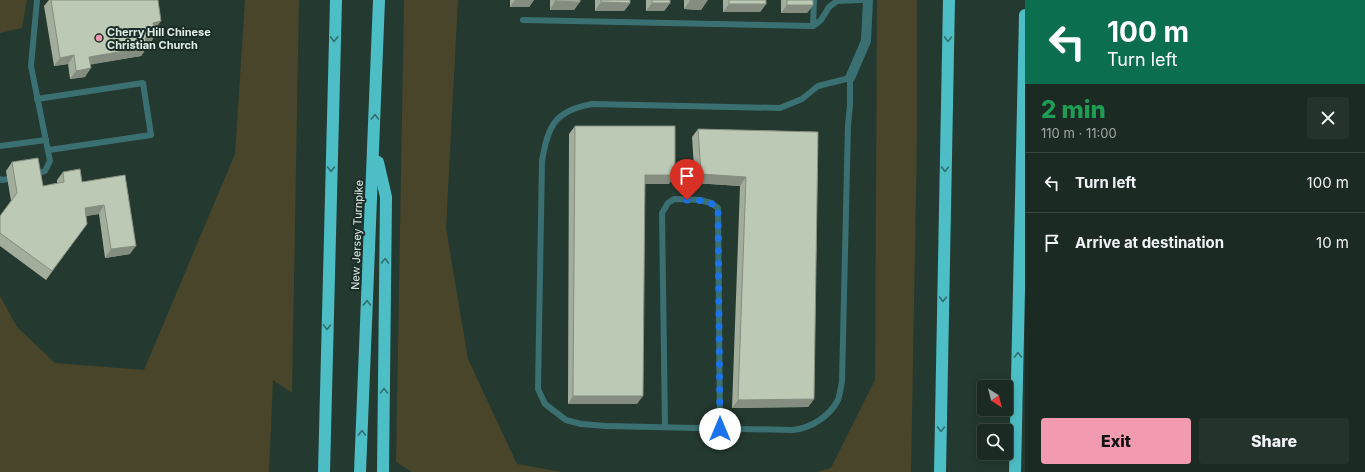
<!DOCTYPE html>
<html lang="en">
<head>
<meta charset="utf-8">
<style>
  :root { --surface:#1b2b24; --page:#24332c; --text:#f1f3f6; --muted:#a0a7a6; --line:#394741; --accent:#f29aaf }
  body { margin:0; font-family:Inter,sans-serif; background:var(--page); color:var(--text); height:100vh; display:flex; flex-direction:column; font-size:15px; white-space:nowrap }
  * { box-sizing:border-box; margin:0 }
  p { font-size:13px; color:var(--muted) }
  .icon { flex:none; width:22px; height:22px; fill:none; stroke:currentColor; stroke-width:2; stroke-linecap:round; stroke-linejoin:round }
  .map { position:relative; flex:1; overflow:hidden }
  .side { display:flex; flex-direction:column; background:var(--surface); width:340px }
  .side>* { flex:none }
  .guide { background:#0b6e4f; color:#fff; overflow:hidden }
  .needle { width:26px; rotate:144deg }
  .buttons { position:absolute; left:977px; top:380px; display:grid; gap:8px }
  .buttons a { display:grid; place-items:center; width:36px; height:36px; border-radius:4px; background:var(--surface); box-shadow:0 2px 10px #0003,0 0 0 1px var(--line); font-size:20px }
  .pin { position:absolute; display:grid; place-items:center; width:34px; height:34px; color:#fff; margin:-41px -17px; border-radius:50% 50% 50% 0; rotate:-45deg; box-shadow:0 0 4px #0007 }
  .pin .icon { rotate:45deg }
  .me { position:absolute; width:44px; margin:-22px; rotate:0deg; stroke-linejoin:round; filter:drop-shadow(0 0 3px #0008) }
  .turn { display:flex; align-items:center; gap:14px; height:84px; padding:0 16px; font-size:18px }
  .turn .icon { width:52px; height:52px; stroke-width:2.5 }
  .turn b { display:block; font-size:28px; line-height:34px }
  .round { display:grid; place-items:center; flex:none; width:42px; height:42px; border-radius:4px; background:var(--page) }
  .head { display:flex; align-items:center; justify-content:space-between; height:68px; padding:0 16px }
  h1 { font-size:24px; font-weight:800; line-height:30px; color:#1e9e55 }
  .cta { display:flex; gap:8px; margin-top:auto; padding:8px 16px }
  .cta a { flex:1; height:46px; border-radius:4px; background:var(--accent); color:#111; font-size:16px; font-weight:800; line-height:46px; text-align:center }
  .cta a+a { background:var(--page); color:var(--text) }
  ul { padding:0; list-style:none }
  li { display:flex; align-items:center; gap:12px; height:60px; padding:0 16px; border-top:1px solid var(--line) }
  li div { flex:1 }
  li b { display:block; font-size:15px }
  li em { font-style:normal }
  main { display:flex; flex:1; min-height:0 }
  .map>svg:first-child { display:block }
  .green { fill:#48452a }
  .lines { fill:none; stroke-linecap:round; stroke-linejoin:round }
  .lane { stroke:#3b7073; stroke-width:6 }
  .street { stroke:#3b7073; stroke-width:10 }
  .highway { stroke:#4dbec5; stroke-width:12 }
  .wall { fill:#a2ad9c }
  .shaded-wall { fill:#848d7f }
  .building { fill:#bcc9b5; stroke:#848d7f }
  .oneway { stroke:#316f6e }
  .route { stroke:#1a73e8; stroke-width:7; stroke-dasharray:0 12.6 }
  .poi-dot { fill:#f29aaf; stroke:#1a2e27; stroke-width:1.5 }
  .labels { text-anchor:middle; stroke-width:4; stroke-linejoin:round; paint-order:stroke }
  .poi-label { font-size:11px; font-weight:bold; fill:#e0ece7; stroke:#1a2e27; text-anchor:start }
  .street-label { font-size:11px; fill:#e0ece7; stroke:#1a2e27 }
</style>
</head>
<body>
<main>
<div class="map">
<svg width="1025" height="472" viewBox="0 0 1025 472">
  <rect width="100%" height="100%" fill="#243930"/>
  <g class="green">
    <polygon points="0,0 27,0 22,28 0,33"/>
    <polygon points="245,0 299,0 292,393 273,380 269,472 0,472 0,296 17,327 55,363 144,370 235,154"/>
    <polygon points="404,0 458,0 446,228 468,359 517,464 562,472 412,472 396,462"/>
    <polygon points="877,0 917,0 917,139 911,472 816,472 831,468 875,380"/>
  </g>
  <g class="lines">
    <g class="lane">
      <polyline points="523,20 813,26 821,20 829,7 837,1 861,0"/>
      <polyline points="813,26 814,0"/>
      <path d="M850 78V105L848 125 842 381C841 387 840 394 838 400 829 417 811 428 793 430L606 426 581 424 566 420 545 404 538 389 542 161C548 126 554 111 592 104L780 108 802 99 818 86Z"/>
      <polyline points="37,99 143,83 151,135 49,150"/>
      <polyline points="0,146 46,140"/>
      <polyline points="34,175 45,171 50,161 31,66 37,0"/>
      <polyline points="0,179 2,180 8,179"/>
      <polyline points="665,427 662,213 668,203 674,199 700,200 711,203 718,208 720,429"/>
    </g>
    <polyline class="street" points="850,78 866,41 868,0"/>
    <g class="highway">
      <polyline points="378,162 386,197 383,472"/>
      <polyline points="324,472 336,0"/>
      <polyline points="360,472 379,0"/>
      <polyline points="940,472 949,0"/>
      <polyline points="1015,472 1025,15"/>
    </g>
  </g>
  <g class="wall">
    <polygon points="49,0 158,0 155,30 154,30 155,36 149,44 146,45 147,47 141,56 90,64 85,77 70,79 68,64 54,66 44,6"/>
    <polygon points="510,0 534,0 529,7 510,7"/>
    <polygon points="550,0 580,0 574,10 550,10"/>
    <polygon points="595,0 630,0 630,3 624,11 595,11"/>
    <polygon points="646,0 670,0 670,3 664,11 646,11"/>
    <polygon points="684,0 707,0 707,1 701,10 684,9"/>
    <polygon points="723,0 766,0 766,4 760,12 723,12"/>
    <polygon points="781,0 813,0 813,5 807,13 781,13"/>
    <polygon points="575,126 669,184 645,184 637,404 568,404 569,134"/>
    <polygon points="698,129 818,132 814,399 808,407 732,408 740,186 695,183 692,137"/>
    <polygon points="12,162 43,186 57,183 57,180 63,172 82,182 125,175 130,254 105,258 99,214 86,216 87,224 46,280 0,246 0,216 11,201 6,171"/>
  </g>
  <g class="shaded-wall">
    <polygon points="515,0 534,0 529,7 510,7"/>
    <polygon points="555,1 580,2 574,10 550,10"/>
    <polygon points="690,1 707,1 701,10 684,9"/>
    <polygon points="601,2 630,3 624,11 595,11"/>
    <polygon points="652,3 670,3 664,11 646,11"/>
    <polygon points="729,4 766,4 760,12 723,12"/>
    <polygon points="787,5 813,5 807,13 781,13"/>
    <polygon points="161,21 155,30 147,31 153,23"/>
    <polygon points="155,36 149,44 139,46 145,38"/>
    <polygon points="147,47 141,56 83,66 89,57"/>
    <polygon points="74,55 68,64 54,66 60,58"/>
    <polygon points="91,68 85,77 70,79 76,71"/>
    <polygon points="701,174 746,177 740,186 695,183"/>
    <polygon points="645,175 675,175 669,184 639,184"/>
    <polygon points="104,205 99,214 79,217 85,208"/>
    <polygon points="136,246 130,254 105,258 111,249"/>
    <polygon points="573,396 643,396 637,404 568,404"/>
    <polygon points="814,399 808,407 732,408 738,400"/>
  </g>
  <g class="building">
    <polygon points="51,0 158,0 161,21 153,23 155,36 145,38 147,47 89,57 91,68 76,71 74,55 60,58"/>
    <polygon points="555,0 580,0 580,2 555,1"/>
    <polygon points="601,0 630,0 630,3 601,2"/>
    <rect x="652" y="0" width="18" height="3"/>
    <rect x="690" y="0" width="17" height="1"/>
    <rect x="729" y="0" width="37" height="4"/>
    <rect x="787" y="0" width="26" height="5"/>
    <polygon points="575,126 675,126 675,175 645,175 643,396 573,396"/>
    <polygon points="698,129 818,132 814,399 738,400 746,177 701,174"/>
    <polygon points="38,158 43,186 64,182 63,172 80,169 82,182 125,175 136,246 111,249 104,205 85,208 87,224 52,271 0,233 0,216 17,193 12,162"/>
  </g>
  <defs><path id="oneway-chevron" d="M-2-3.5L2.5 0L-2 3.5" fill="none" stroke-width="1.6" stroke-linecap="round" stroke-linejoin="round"/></defs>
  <g class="oneway">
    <use href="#oneway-chevron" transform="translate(334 39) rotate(92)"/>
    <use href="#oneway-chevron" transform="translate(948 39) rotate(91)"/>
    <use href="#oneway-chevron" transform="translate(375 117) rotate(-88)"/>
    <use href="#oneway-chevron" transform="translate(331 169) rotate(91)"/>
    <use href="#oneway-chevron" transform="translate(945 169) rotate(91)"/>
    <use href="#oneway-chevron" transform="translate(385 261) rotate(-89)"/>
    <use href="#oneway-chevron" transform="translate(943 299) rotate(91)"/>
    <use href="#oneway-chevron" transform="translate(367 303) rotate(-88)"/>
    <use href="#oneway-chevron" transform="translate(327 327) rotate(91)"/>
    <use href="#oneway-chevron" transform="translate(1018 355) rotate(-89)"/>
    <use href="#oneway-chevron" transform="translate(384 391) rotate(-90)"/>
    <use href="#oneway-chevron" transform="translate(941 429) rotate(91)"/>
    <use href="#oneway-chevron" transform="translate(362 433) rotate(-88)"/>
  </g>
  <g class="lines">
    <path class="route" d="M687 200C699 200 709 200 718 208L720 429"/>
  </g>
  <circle class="poi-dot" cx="99" cy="38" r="4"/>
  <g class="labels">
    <g class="poi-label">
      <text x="107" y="36">Cherry Hill Chinese<tspan x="107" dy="13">Christian Church</tspan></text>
    </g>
    <g class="street-label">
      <text transform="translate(357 235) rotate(-88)" y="4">New Jersey Turnpike</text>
    </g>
  </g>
</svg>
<div class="buttons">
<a><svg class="needle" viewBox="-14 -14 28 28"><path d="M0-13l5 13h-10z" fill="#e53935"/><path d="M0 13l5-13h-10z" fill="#a0a7a6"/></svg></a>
<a><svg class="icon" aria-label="search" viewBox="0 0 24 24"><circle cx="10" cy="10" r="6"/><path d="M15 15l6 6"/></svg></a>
</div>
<div class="pin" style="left:687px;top:200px;background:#d93025"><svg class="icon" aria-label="arrive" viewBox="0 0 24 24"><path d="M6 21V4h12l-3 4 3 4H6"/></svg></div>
<svg class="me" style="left:720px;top:429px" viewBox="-20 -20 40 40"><circle r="19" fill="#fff"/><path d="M0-13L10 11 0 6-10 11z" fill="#1a73e8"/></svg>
</div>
<section class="side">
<div class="guide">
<div class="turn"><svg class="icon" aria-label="left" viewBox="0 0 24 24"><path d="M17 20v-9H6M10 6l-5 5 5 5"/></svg><div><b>100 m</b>Turn left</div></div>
</div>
<div class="head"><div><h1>2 min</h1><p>110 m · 11:00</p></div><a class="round"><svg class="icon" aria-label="close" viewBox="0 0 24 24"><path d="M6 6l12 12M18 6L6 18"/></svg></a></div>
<ul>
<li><svg class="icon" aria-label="left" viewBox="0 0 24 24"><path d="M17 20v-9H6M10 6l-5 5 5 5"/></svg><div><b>Turn left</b></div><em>100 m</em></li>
<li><svg class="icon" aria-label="arrive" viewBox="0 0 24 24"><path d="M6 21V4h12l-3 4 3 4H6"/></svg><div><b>Arrive at destination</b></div><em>10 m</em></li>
</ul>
<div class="cta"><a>Exit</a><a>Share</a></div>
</section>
</main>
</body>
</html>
